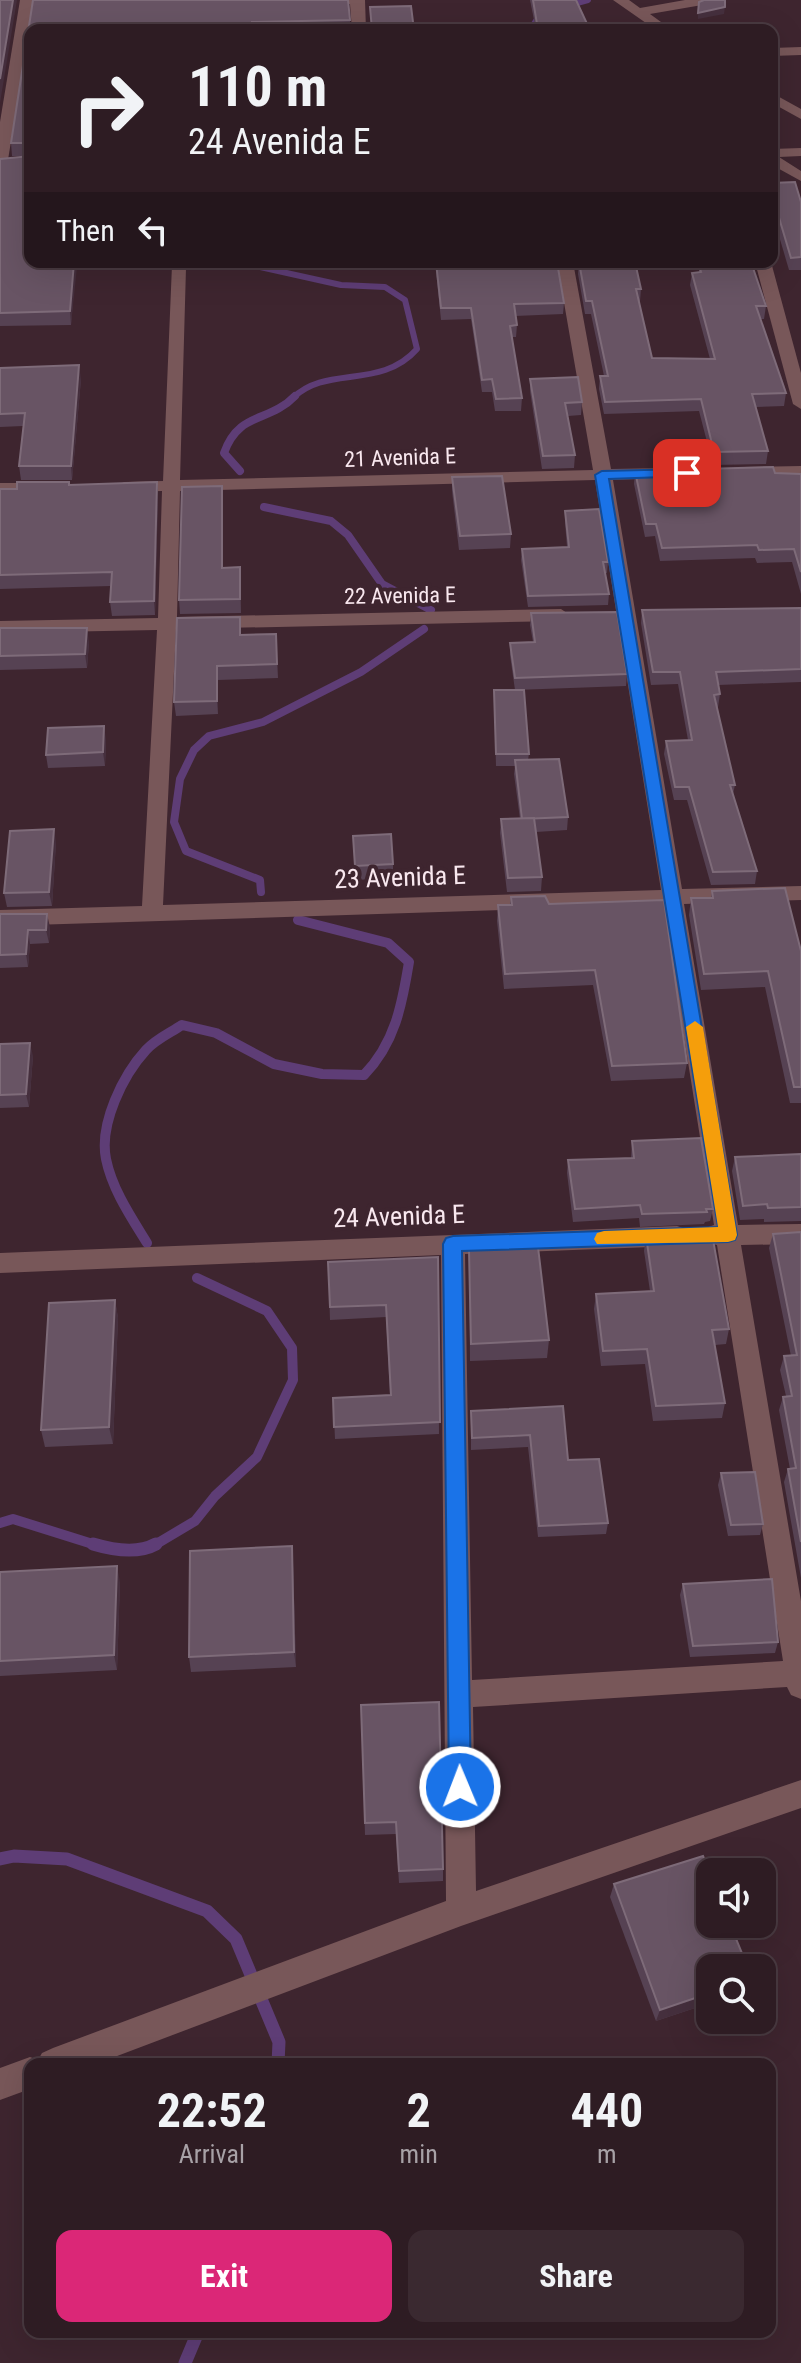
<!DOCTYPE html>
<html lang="en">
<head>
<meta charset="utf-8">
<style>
  :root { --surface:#2e1c23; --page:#3a2930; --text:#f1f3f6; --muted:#a7a1a6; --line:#493a41; --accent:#db2777 }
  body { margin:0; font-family:"Roboto Condensed",sans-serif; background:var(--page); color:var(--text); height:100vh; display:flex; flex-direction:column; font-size:30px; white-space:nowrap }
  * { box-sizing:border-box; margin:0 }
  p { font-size:26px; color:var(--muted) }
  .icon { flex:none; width:44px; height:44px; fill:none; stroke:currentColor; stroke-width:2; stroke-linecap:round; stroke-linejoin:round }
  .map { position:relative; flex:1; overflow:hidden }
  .drawer { position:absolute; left:24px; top:2058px; width:752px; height:280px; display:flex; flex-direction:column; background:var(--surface); border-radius:16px; box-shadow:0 8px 32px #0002,0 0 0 2px var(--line) }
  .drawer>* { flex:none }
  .guide { position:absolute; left:24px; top:24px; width:754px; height:244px; border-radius:16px; box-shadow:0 8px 32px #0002,0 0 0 2px var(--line); background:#2e1c23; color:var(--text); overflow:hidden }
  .buttons { position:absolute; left:696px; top:1858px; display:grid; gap:16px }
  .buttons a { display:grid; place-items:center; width:80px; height:80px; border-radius:16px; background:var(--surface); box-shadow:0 8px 32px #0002,0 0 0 2px var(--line); font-size:40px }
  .pin { position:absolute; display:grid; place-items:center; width:68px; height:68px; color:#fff; margin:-34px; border-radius:16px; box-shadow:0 4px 12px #0006 }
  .me { position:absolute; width:88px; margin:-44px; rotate:359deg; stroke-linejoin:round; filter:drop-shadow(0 0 6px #0008) }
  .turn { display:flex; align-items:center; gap:28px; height:168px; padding:0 32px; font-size:36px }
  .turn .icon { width:104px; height:104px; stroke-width:2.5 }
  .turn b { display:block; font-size:56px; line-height:68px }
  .then { display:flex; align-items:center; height:76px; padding:0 32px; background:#0003; gap:16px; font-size:30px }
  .eta { display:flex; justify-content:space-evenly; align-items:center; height:136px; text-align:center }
  .eta b { font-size:48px; font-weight:700; line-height:56px }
  .primary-button { display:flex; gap:16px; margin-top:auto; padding:16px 32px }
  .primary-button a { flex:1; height:92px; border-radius:16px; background:var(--accent); color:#fff; font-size:32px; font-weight:700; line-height:92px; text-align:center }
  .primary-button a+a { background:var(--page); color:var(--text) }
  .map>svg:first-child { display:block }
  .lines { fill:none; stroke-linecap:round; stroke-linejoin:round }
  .stream-far3 { stroke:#5e3d76; stroke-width:6 }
  .stream-far2 { stroke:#5e3d76; stroke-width:8 }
  .stream-far1 { stroke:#5e3d76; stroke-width:10 }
  .stream { stroke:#5e3d76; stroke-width:13 }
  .minor { fill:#785759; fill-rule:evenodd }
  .wall { fill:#564253 }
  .shaded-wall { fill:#452f3d }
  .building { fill:#685464; stroke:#7e6b79; stroke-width:2 }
  .route { fill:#1a73e8; stroke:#114b97; stroke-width:2 }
  .slow { fill:#f59e0b }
  .labels { text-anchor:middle; stroke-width:8; stroke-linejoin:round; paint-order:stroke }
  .far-street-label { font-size:22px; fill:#f9e8ef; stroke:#3e252f }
  .street-label { font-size:26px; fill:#f9e8ef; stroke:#3e252f }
</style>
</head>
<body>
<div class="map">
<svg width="801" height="2363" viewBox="0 0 801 2363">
  <rect width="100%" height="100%" fill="#3e252f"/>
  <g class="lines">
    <g class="stream-far3">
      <polyline points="566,6 588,0"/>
      <polyline points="530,30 539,16 544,14"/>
      <path d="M237 262 341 285 385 287 405 300 417 349C381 390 326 365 293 398"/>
    </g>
    <g class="stream-far2">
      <path d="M240 471 224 453C239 411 269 423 295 396"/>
      <polyline points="264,507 331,521 348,535 382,584 431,610"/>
      <polyline points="261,892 260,880 186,851 174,822 180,779 194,750 209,736 263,722 361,672 424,629"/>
    </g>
    <g class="stream-far1">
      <path d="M147 1243C131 1217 112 1189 106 1159 99 1124 123 1075 146 1050 156 1039 170 1033 182 1025L216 1033 274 1064 322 1074 364 1075C395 1043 402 1005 409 962L388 943 298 920"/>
      <polyline points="0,1523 13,1519 99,1546"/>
      <polyline points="153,1546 195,1521 215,1496 257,1457 293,1380 292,1348 267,1311 197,1278"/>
    </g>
    <g class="stream">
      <path d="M93 1544C113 1550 138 1554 156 1544"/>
      <polyline points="0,1859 14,1856 67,1859 207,1911 236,1939 279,2042 278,2064"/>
      <polyline points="185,2363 198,2332"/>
    </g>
    <g class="minor">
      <polygon points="20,0 34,0 7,166 0,170 0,122"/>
      <polygon points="311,0 365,0 366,30 352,30 350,4 316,6 311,5"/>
      <polygon points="613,0 629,0 640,8 685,0 715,0 708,4 650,14 672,30 656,30"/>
      <polygon points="801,47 801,55 772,56 772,48"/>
      <polygon points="772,93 801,109 801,119 772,103"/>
      <polygon points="801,148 801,156 779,157 801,171 801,181 772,165 772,149"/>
      <path d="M557 262H573L611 469 667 468 676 473 667 478 613 480 682 889 801 886V900L684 904 738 1225 801 1224V1244L741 1245 801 1601V1699L791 1695 787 1687 473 1707 476 1891 801 1780V1808L461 1926 96 2064H30V2089L0 2100V2068L30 2057 38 2060 42 2053 53 2048 446 1901 441 1255 0 1273V1253L677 1226 686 1229 689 1236 686 1243 677 1246 465 1254 472 1680 783 1661 717 1245 705 1242 702 1235 705 1228 714 1225 663 905 0 926V910L142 906 157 630 0 633V621L158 618 162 491 124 492 115 487 124 482 163 481 172 265H184L186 268 180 480 593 470ZM595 480 661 890 163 905 176 629 561 621 570 615 561 609 177 617 180 491Z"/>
      <polygon points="755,262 771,262 801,373 801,409 793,404"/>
      <polygon points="801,466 801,476 743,477 734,472 743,467"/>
      <polygon points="0,483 47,483 56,488 47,493 0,493"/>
    </g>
  </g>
  <g class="wall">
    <polygon points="33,0 350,20 350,30 30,30 30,156 12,156 11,143"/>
    <polygon points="530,0 576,0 588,30 536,30"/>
    <polygon points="0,159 30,262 76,262 71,325 0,326"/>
    <polygon points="772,183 801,202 801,270 789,270 772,212"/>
    <polygon points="435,262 557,262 564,303 563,314 515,316 517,325 516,337 512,337 522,398 521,411 495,411 492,392 482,392 471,319 441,320"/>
    <polygon points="579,262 641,289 640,301 639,301 652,358 710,359 690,285 692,273 699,272 699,266 766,306 764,319 760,319 786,393 784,406 756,407 768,451 766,464 713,465 699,411 604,414 599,389 600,376 604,376 591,314 585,314 578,274"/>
    <polygon points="0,368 81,379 72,480 21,480 19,466 23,426 0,427"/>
    <polygon points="530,379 582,402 581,415 568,416 575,455 574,468 542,469 530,391"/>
    <polygon points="635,471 801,474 801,594 792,562 757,563 755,558 660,561 655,536 645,537 634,484"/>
    <polygon points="452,477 511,534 510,548 459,550 452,491"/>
    <polygon points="157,482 158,496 155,615 112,616 110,602 111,586 0,589 0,489"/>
    <polygon points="222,486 223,568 240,567 241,613 180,614 179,600"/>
    <polygon points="565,511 608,562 607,573 605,573 609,594 608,605 528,607 521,560 522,549 567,547 565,522"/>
    <polygon points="801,608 801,682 718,685 720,694 718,707 717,707 735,785 733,794 757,871 755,884 711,885 687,800 674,800 664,754 666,741 688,740 678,684 651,685 641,623 642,610"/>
    <polygon points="531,613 627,674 626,686 515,690 510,655 510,643 533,642 530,625"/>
    <polygon points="0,628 89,642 87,668 0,670"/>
    <polygon points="276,634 278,678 218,680 218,714 176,716 174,702 241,635"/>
    <polygon points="494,690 529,754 528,760 568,817 567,830 536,832 542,877 541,891 507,892 500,833 501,819 520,819 514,774 515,766 496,766"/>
    <polygon points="106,739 105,766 48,768 46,755"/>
    <polygon points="353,836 393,864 393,878 355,880"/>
    <polygon points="56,842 52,906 7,907 4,893"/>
    <polygon points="712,891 801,951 801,1103 790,1103 765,987 701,990 689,915 691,898 711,898"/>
    <polygon points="511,897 549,904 687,1063 684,1078 611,1081 593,985 504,989 497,921 498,905 510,905"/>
    <polygon points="0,914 50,927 49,943 30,944 28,967 0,968"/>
    <polygon points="0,1044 33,1056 29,1107 0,1108"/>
    <polygon points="632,1141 713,1209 710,1221 705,1222 704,1224 640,1227 639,1218 573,1222 567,1173 568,1160 631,1158"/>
    <polygon points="801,1154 801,1221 764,1222 764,1219 740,1220 732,1171 735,1157"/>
    <polygon points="801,1232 801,1578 784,1482 788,1469 790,1469 779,1410 783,1397 786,1396 780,1370 784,1356 791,1356 769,1248 773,1234"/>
    <polygon points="646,1236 729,1329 726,1344 715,1345 725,1403 722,1418 653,1421 645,1364 601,1366 594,1309 596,1294 650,1291 644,1251"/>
    <polygon points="469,1250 549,1340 547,1358 470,1361"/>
    <polygon points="438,1257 439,1434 335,1439 333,1398 390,1395 386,1317 330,1320 328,1262"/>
    <polygon points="115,1300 118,1318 113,1444 45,1447 41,1430"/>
    <polygon points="563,1406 568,1460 608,1523 606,1534 538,1537 528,1447 471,1450 471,1411"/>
    <polygon points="721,1473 763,1524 760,1535 728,1536 718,1485"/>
    <polygon points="293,1562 296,1667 191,1672 189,1657"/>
    <polygon points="0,1572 120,1582 117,1670 0,1676"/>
    <polygon points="683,1584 778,1642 775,1653 690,1657 680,1595"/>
    <polygon points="361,1705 443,1869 443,1881 399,1883 396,1834 365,1835"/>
    <polygon points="614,1884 710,1968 710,2003 656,2021 610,1897"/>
  </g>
  <g class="shaded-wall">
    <polygon points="13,0 17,0 0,103 0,79"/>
    <polygon points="725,7 724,14 698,19 698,13"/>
    <polygon points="74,262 76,262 77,267 71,325 70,311"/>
    <polygon points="79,365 81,379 72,480 71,466"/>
    <polygon points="157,482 158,496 155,615 154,601"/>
    <polygon points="222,486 223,499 223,582 222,568"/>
    <polygon points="87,628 89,642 87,668 85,654"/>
    <polygon points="217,666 218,680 218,714 217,701"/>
    <polygon points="104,726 106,739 105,766 103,752"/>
    <polygon points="54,829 56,842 52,906 49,892"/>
    <polygon points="47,914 50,927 49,943 46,930"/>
    <polygon points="28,930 30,944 28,967 26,954"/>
    <polygon points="30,1043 33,1056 29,1107 26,1094"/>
    <polygon points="115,1300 118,1318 113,1444 109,1427"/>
    <polygon points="292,1546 293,1562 296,1667 294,1652"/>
    <polygon points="117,1566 120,1582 117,1670 114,1655"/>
    <polygon points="710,1993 710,2003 656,2021 660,2010"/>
  </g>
  <g class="building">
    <polygon points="0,0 13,0 0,79"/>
    <polygon points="33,0 348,0 350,20 252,22 253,30 30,30 30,145 28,143 11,143"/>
    <polygon points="533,0 576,0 589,28 583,29 584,30 538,30"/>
    <polygon points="704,0 725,0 725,7 698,13 699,2"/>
    <polygon points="411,6 414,30 372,30 370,7"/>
    <polygon points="30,156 30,262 74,262 70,311 0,313 0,159"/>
    <polygon points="795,182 801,202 801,257 791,258 772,194 772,183"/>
    <polygon points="436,262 557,262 564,303 514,304 517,325 510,326 522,398 496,399 492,379 482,380 471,308 441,308"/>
    <polygon points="579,262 635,262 641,289 636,289 652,358 715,359 692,273 701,272 699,266 752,265 766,306 756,306 786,393 752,394 768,451 714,452 701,399 605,402 600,376 608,376 592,301 586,301"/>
    <polygon points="79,365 71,466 19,466 25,413 0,414 0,368"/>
    <polygon points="578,377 582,402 565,403 575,455 543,456 530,379"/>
    <polygon points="773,467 775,473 801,474 801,572 794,549 759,550 757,545 662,548 656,524 646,524 635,471"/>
    <polygon points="502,476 511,534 460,536 452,477"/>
    <polygon points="17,482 69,482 69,485 157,482 154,601 110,602 112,572 0,575 0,489 17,489"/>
    <polygon points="222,486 222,568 240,567 240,599 179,600 182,487"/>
    <polygon points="599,509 608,562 603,562 609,594 528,596 522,549 569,547 565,511"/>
    <polygon points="801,608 801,669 716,672 720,694 714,695 735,785 730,785 757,871 713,872 689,787 675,787 666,741 692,740 680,672 653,672 642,610"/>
    <polygon points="617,612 627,674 515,678 510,643 535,642 531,613"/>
    <polygon points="240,617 240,635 276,634 277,664 217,666 217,701 174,702 177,618"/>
    <polygon points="0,628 87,628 85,654 0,656"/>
    <polygon points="494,690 524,690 529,754 496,754"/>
    <polygon points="104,726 103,752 46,755 48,728"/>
    <polygon points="559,759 568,817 522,819 515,760"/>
    <polygon points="534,818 542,877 508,878 501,819"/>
    <polygon points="54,829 49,892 4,893 10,831"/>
    <polygon points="391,834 393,864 355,866 353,836"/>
    <polygon points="785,888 801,951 801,1087 794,1087 768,971 704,974 691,898 713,898 712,891"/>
    <polygon points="545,896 549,904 664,900 687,1063 612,1066 595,970 505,974 498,905 512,905 511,897"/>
    <polygon points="0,914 47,914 46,930 28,930 26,954 0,955"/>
    <polygon points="30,1043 26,1094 0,1095 0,1044"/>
    <polygon points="701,1138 713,1209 706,1209 707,1212 642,1214 640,1205 575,1209 568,1160 634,1158 632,1141"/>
    <polygon points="801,1154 801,1207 768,1208 767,1204 743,1206 735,1157"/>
    <polygon points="801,1232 801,1542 788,1469 796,1468 783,1397 792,1396 784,1356 797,1355 773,1234"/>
    <polygon points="712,1234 729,1329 712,1330 725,1403 656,1406 647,1349 603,1351 596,1294 654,1291 646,1236"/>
    <polygon points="538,1247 549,1340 471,1344 469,1250"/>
    <polygon points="438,1257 440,1422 334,1427 333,1398 391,1395 386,1305 330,1307 328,1262"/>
    <polygon points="115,1300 109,1427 41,1430 49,1303"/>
    <polygon points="563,1406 568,1460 599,1459 608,1523 539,1526 530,1435 472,1438 471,1411"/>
    <polygon points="755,1472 763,1524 731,1525 721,1473"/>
    <polygon points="292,1546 294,1652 189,1657 190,1551"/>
    <polygon points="117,1566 114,1655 0,1661 0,1572"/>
    <polygon points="772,1579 778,1642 693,1646 683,1584"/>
    <polygon points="439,1702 443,1869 399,1871 396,1822 365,1823 361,1705"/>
    <polygon points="703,1856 710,1872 710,1924 730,1924 748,1968 710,1968 710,1993 660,2010 614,1884"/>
  </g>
  <polygon class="route" points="687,469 692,470 692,476 609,479 737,1235 735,1240 728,1242 462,1251 471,1787 468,1794 460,1798 452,1794 449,1787 443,1244 446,1238 453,1236 718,1227 595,475 602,471"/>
  <polygon class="slow" points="695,1021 703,1027 737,1235 735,1240 728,1242 597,1244 594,1239 597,1233 604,1231 718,1227 686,1027"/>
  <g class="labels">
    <g class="far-street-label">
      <text transform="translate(400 457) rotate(-2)" y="8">21 Avenida E</text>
      <text transform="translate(400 595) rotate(-1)" y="8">22 Avenida E</text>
    </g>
    <g class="street-label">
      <text transform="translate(400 877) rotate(-2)" y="9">23 Avenida E</text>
      <text transform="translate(399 1216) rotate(-2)" y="9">24 Avenida E</text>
    </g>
  </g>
</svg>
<div class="buttons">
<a><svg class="icon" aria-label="sound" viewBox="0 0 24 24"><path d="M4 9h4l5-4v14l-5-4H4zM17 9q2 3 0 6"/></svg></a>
<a><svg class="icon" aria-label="search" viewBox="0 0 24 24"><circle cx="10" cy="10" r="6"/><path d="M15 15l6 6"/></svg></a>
</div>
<div class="pin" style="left:687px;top:473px;background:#d93025"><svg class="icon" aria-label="arrive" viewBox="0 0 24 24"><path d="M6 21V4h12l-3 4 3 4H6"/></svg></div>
<svg class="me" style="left:460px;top:1787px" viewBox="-20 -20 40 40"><circle r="17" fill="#1a73e8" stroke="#fff" stroke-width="3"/><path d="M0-11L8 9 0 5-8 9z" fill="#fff"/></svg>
<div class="guide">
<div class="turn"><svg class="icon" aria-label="right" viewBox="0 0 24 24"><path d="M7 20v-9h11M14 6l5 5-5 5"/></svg><div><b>110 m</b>24 Avenida E</div></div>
<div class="then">Then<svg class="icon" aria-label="left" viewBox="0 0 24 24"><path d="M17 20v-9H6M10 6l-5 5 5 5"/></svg></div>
</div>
<section class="drawer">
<div class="eta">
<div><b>22:52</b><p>Arrival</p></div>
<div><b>2</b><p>min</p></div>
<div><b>440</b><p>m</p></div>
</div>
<div class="primary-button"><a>Exit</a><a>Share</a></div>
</section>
</div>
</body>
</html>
